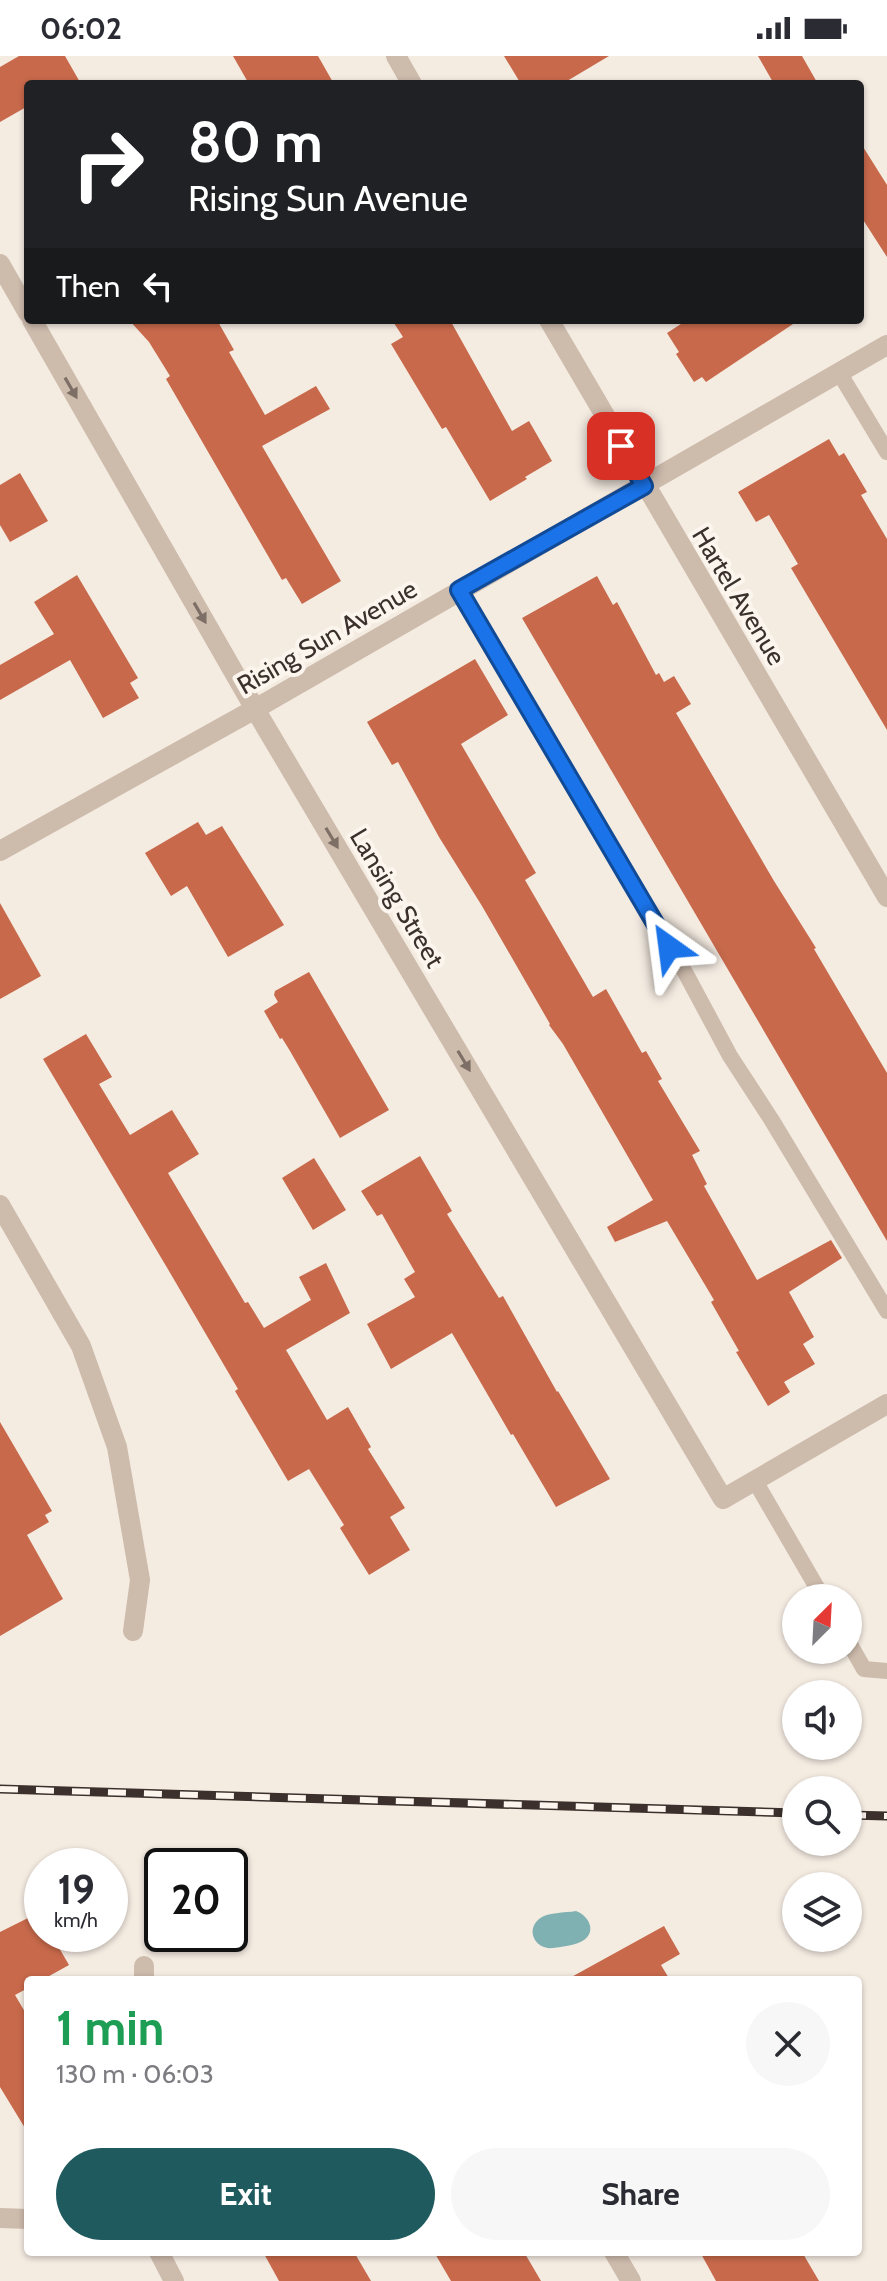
<!DOCTYPE html>
<html lang="en">
<head>
<meta charset="utf-8">
<style>
  :root { --surface:#fff; --page:#f7f7f7; --text:#2b2b33; --muted:#7c7c81; --accent:#1f5a5e }
  body { margin:0; font-family:Cabin,sans-serif; background:var(--page); color:var(--text); height:100vh; display:flex; flex-direction:column; font-size:30px; white-space:nowrap }
  * { box-sizing:border-box; margin:0 }
  p { font-size:26px; color:var(--muted) }
  .icon { flex:none; width:44px; height:44px; fill:none; stroke:currentColor; stroke-width:2; stroke-linecap:round; stroke-linejoin:round }
  .map { position:relative; flex:1; overflow:hidden }
  .details { position:absolute; left:24px; top:1920px; width:838px; height:280px; display:flex; flex-direction:column; background:var(--surface); border-radius:8px; box-shadow:0 2px 6px #0004 }
  .details>* { flex:none }
  .top-card { position:absolute; left:24px; top:24px; width:840px; height:244px; border-radius:8px; box-shadow:0 2px 6px #0004; background:#202124; color:#fff; overflow:hidden }
  .needle { width:52px; rotate:24deg }
  .controls { position:absolute; left:782px; top:1528px; display:grid; gap:16px }
  .controls a { display:grid; place-items:center; width:80px; height:80px; border-radius:50%; background:var(--surface); box-shadow:0 2px 6px #0004; font-size:40px }
  .speed { position:absolute; left:24px; top:1792px; display:flex; gap:16px; font-size:40px; font-weight:700; text-align:center }
  .speed>* { display:grid; place-content:center; width:104px; height:104px; border-radius:50%; background:var(--surface); box-shadow:0 2px 6px #0004; line-height:1 }
  .speed small { font-size:20px; font-weight:400 }
  .speed .limit { border:4px solid #111; border-radius:12px; background:#fff; color:#111 }
  .pin { position:absolute; display:grid; place-items:center; width:68px; height:68px; color:#fff; margin:-34px; border-radius:16px; box-shadow:0 4px 12px #0006 }
  .me { position:absolute; width:88px; margin:-44px; rotate:329deg; stroke-linejoin:round; filter:drop-shadow(0 0 6px #0008) }
  .turn { display:flex; align-items:center; gap:28px; height:168px; padding:0 32px; font-size:36px }
  .turn .icon { width:104px; height:104px; stroke-width:2.5 }
  .turn b { display:block; font-size:56px; line-height:68px }
  .then { display:flex; align-items:center; height:76px; padding:0 32px; background:#0003; gap:16px; font-size:30px }
  .round { display:grid; place-items:center; flex:none; width:84px; height:84px; border-radius:42px; background:var(--page) }
  .overview { display:flex; align-items:center; justify-content:space-between; height:136px; padding:0 32px }
  h1 { font-size:48px; font-weight:700; line-height:60px; color:#1e9e55 }
  .cta { display:flex; gap:16px; margin-top:auto; padding:16px 32px }
  .cta a { flex:1; height:92px; border-radius:48px; background:var(--accent); color:#fff; font-size:32px; font-weight:700; line-height:92px; text-align:center }
  .cta a+a { background:var(--page); color:var(--text) }
  .status { display:flex; justify-content:space-between; align-items:center; height:56px; padding:0 40px; background:var(--surface); direction:ltr }
  .status svg { height:22px; fill:currentColor }
  .map>svg:first-child { display:block }
  .water { fill:#7fb0b2 }
  .building { fill:#c8694b }
  .lines { fill:none; stroke-linecap:round; stroke-linejoin:round }
  .service { stroke:#cdbbac; stroke-width:16 }
  .minor { stroke:#cdbbac; stroke-width:20 }
  .rail-casing { stroke:#3b302b; stroke-width:9 }
  .rail { stroke:#fbf5ee; stroke-width:6; stroke-dasharray:18; stroke-linecap:butt }
  .oneway { fill:#7d6f65 }
  .route-casing { stroke:#114b97; stroke-width:20 }
  .route { stroke:#1a73e8; stroke-width:14 }
  .labels { text-anchor:middle; stroke-width:8; stroke-linejoin:round; paint-order:stroke }
  .street-label { font-size:26px; fill:#3b302b; stroke:#fbf5ee }
</style>
</head>
<body>
<div class="status"><b>06:02</b><svg viewBox="0 0 49 12"><path d="M0 12V9h3v3zM5 12V6h3v6zM10 12V3h3v9zM15 12V0h3v12zM26 1h20v11H26zM47 4h2v5h-2z"/></svg></div>
<div class="map">
<svg width="887" height="2225" viewBox="0 0 887 2225">
  <rect width="100%" height="100%" fill="#f4ebe1"/>
  <path class="water" d="M576 1855C588 1859 597 1875 584 1884 577 1889 562 1891 553 1892 536 1894 525 1875 539 1863 547 1856 565 1857 576 1855Z"/>
  <g class="building">
    <polygon points="19,0 65,0 81,28 28,28 28,50 0,66 0,11"/>
    <polygon points="233,0 318,0 334,28 249,28"/>
    <polygon points="504,0 609,0 562,28 521,28"/>
    <polygon points="758,0 802,0 818,28 774,28"/>
    <polygon points="860,86 887,129 887,201 860,159"/>
    <polygon points="129,264 217,264 234,294 229,296 265,359 316,330 330,353 262,390 341,525 302,548 286,522 282,524 166,323 170,320 149,286"/>
    <polygon points="392,264 450,264 512,375 529,365 552,405 525,421 527,423 490,445 446,371 442,373 391,288 403,281"/>
    <polygon points="687,264 799,264 706,326 702,321 694,326 676,298 679,296 667,277"/>
    <polygon points="829,383 839,400 844,397 867,436 861,439 887,483 887,674 791,512 798,508 769,459 756,466 738,436"/>
    <polygon points="20,417 48,465 10,486 0,469 0,429"/>
    <polygon points="77,519 138,622 130,627 139,642 103,662 70,604 0,644 0,609 54,578 34,546"/>
    <polygon points="597,520 613,549 617,546 656,619 659,617 664,626 674,620 691,648 676,657 774,825 816,892 814,893 887,1017 887,1185 522,562"/>
    <polygon points="475,603 508,659 461,688 536,817 525,824 593,941 606,933 642,997 646,995 662,1023 658,1025 700,1095 692,1099 707,1128 704,1130 757,1224 831,1184 842,1202 789,1236 814,1281 803,1288 815,1308 784,1326 790,1336 768,1350 736,1296 739,1295 711,1246 714,1244 667,1165 615,1186 607,1171 653,1144 563,988 549,969 550,968 482,850 439,781 398,706 392,709 367,666"/>
    <polygon points="198,766 206,779 222,770 284,869 228,901 187,830 171,840 145,797"/>
    <polygon points="0,847 41,920 0,943"/>
    <polygon points="309,916 389,1054 340,1082 290,995 282,982 280,983 264,955 278,946 274,939 275,935"/>
    <polygon points="86,978 112,1021 99,1028 130,1079 172,1054 199,1098 168,1117 245,1247 248,1246 264,1272 311,1244 299,1221 326,1207 350,1257 286,1294 327,1364 348,1351 371,1391 368,1393 405,1452 390,1461 410,1494 369,1519 340,1472 344,1469 309,1413 288,1425 235,1335 238,1333 169,1215 43,1003"/>
    <polygon points="420,1100 452,1155 447,1158 499,1242 503,1240 557,1336 558,1335 610,1423 556,1451 513,1378 511,1379 452,1277 391,1313 367,1268 415,1241 404,1223 415,1216 382,1158 377,1160 361,1135"/>
    <polygon points="314,1102 346,1154 313,1174 282,1122"/>
    <polygon points="0,1366 52,1455 45,1459 49,1466 27,1479 63,1543 0,1580"/>
    <polygon points="38,1857 42,1863 42,1878 51,1878 69,1909 42,1924 28,1924 28,1932 15,1939 28,1961 28,2077 0,2031 0,1876"/>
    <polygon points="664,1870 680,1898 661,1909 670,1924 566,1924"/>
    <polygon points="263,2196 354,2196 371,2225 279,2225"/>
    <polygon points="434,2196 524,2196 541,2225 451,2225"/>
    <polygon points="700,2196 802,2196 819,2225 716,2225"/>
  </g>
  <g class="lines">
    <g class="service">
      <polyline points="840,318 887,396"/>
      <polyline points="459,534 467,551 686,918 730,1000 771,1063 887,1255"/>
      <polyline points="755,1425 823,1542"/>
      <polyline points="848,1585 864,1613 887,1615"/>
    </g>
    <g class="minor">
      <polyline points="396,0 412,28"/>
      <polyline points="0,208 28,257"/>
      <polyline points="32,264 255,653 723,1443 887,1348"/>
      <polyline points="549,264 887,841"/>
      <polyline points="0,795 255,653 887,289"/>
      <polyline points="0,1149 81,1290 117,1391 140,1524 133,1575"/>
      <polyline points="144,1924 144,1910"/>
      <polyline points="0,2162 28,2163"/>
      <polyline points="159,2196 174,2225"/>
      <polyline points="614,2196 631,2225"/>
    </g>
    <defs>
      <g id="rail">
        <polyline points="0,1733 796,1757"/>
        <polyline points="848,1759 887,1760"/>
      </g>
    </defs>
    <use href="#rail" class="rail-casing"/>
    <use href="#rail" class="rail"/>
  </g>
  <defs><path id="oneway-solid" d="M-6-.8H1V-3.2L6.5 0L1 3.2V.8H-6Z" transform="scale(2)"/></defs>
  <g class="oneway">
    <use href="#oneway-solid" transform="translate(71 332) rotate(60)"/>
    <use href="#oneway-solid" transform="translate(200 557) rotate(60)"/>
    <use href="#oneway-solid" transform="translate(332 782) rotate(59)"/>
    <use href="#oneway-solid" transform="translate(464 1005) rotate(59)"/>
  </g>
  <g class="lines">
    <defs>
      <polyline id="route" points="621,390 644,430 459,534 669,891"/>
    </defs>
    <use href="#route" class="route-casing"/>
    <use href="#route" class="route"/>
  </g>
  <g class="labels">
    <g class="street-label">
      <text transform="translate(739 540) rotate(59)" y="9">Hartel Avenue</text>
      <text transform="translate(327 581) rotate(-30)" y="9">Rising Sun Avenue</text>
      <text transform="translate(397 842) rotate(59)" y="9">Lansing Street</text>
    </g>
  </g>
</svg>
<div class="controls">
<a><svg class="needle" viewBox="-14 -14 28 28"><path d="M0-13l5 13h-10z" fill="#e53935"/><path d="M0 13l5-13h-10z" fill="#7c7c81"/></svg></a>
<a><svg class="icon" aria-label="sound" viewBox="0 0 24 24"><path d="M4 9h4l5-4v14l-5-4H4zM17 9q2 3 0 6"/></svg></a>
<a><svg class="icon" aria-label="search" viewBox="0 0 24 24"><circle cx="10" cy="10" r="6"/><path d="M15 15l6 6"/></svg></a>
<a><svg class="icon" aria-label="layers" viewBox="0 0 24 24"><path d="M12 4l9 5-9 5-9-5zM3 14l9 5 9-5"/></svg></a>
</div>
<div class="speed"><div>19<small>km/h</small></div><div class="limit">20</div></div>
<div class="pin" style="left:621px;top:390px;background:#d93025"><svg class="icon" aria-label="arrive" viewBox="0 0 24 24"><path d="M6 21V4h12l-3 4 3 4H6"/></svg></div>
<svg class="me" style="left:669px;top:891px" viewBox="-20 -20 40 40"><path d="M0-17L14 15 0 8-14 15z" fill="#1a73e8" stroke="#fff" stroke-width="4"/></svg>
<div class="top-card">
<div class="turn"><svg class="icon" aria-label="right" viewBox="0 0 24 24"><path d="M7 20v-9h11M14 6l5 5-5 5"/></svg><div><b>80 m</b>Rising Sun Avenue</div></div>
<div class="then">Then<svg class="icon" aria-label="left" viewBox="0 0 24 24"><path d="M17 20v-9H6M10 6l-5 5 5 5"/></svg></div>
</div>
<section class="details">
<div class="overview"><div><h1>1 min</h1><p>130 m · 06:03</p></div><a class="round"><svg class="icon" aria-label="close" viewBox="0 0 24 24"><path d="M6 6l12 12M18 6L6 18"/></svg></a></div>
<div class="cta"><a>Exit</a><a>Share</a></div>
</section>
</div>
</body>
</html>
